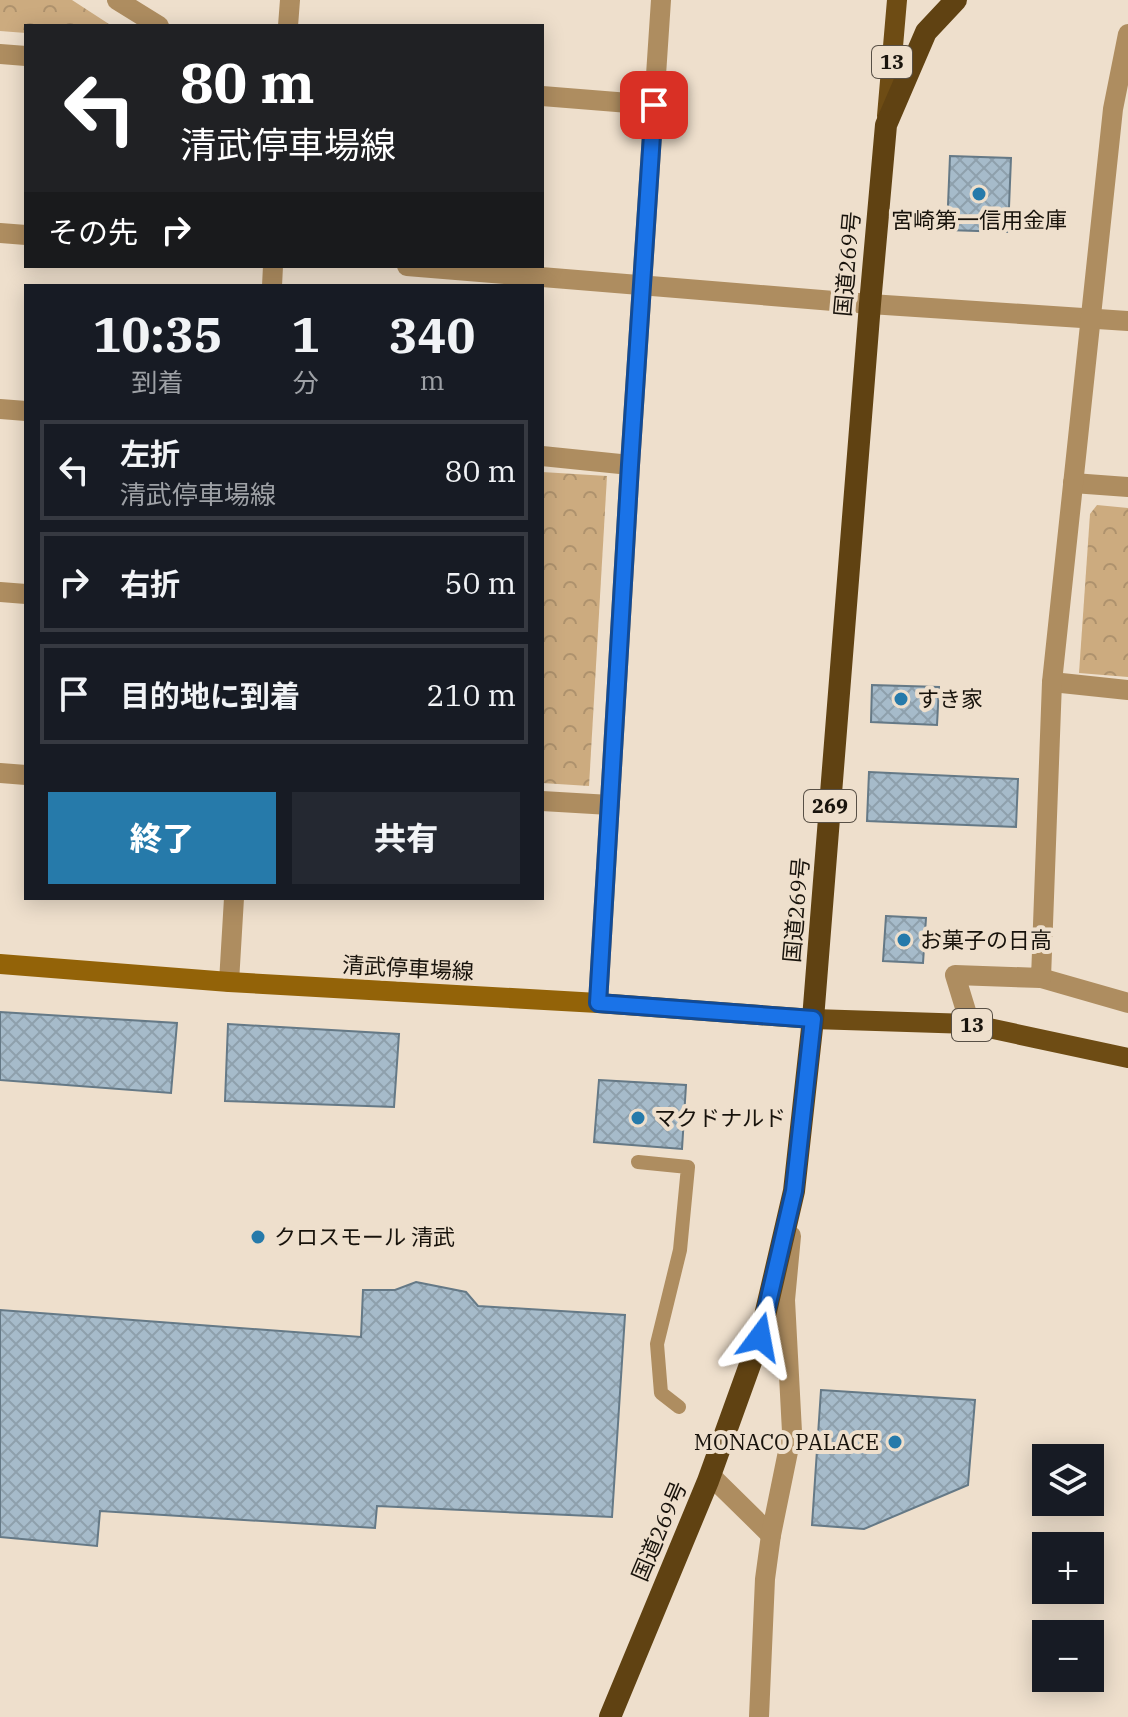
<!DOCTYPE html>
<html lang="ja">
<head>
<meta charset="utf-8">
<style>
  :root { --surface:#171b24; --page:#242831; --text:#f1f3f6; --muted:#9ea1a6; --line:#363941; --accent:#267aaa }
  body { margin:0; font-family:"IBM Plex Serif","Noto Sans JP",serif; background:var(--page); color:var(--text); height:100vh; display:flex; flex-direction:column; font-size:30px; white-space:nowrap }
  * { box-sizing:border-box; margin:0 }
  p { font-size:26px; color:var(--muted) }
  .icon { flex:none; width:44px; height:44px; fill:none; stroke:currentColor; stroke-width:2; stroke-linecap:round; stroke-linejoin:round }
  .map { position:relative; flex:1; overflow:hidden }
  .details { position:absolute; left:24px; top:284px; width:520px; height:616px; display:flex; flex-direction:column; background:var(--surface); border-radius:0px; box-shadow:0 4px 20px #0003 }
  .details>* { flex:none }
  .top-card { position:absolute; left:24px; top:24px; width:520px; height:244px; border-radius:0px; box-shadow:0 4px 20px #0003; background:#202124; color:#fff; overflow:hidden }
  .buttons { position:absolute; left:1032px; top:1444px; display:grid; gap:16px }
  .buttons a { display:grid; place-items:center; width:72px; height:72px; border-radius:0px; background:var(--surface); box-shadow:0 4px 20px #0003; font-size:40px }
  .pin { position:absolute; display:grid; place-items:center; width:68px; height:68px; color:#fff; margin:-34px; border-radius:16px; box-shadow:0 4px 12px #0006 }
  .me { position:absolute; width:88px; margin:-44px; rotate:13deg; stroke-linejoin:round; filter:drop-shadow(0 0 6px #0008) }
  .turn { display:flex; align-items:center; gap:28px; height:168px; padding:0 24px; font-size:36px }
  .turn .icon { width:104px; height:104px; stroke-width:2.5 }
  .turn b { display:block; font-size:56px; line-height:68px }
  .then { display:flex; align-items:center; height:76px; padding:0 24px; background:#0003; gap:16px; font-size:30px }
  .eta { display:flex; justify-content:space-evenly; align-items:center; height:136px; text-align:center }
  .eta b { font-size:48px; font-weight:800; line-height:56px }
  .cta { display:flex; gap:16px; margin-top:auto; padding:16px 24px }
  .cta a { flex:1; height:92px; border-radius:0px; background:var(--accent); color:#fff; font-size:32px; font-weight:800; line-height:92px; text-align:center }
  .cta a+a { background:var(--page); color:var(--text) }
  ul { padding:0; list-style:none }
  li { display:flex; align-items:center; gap:24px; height:100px; margin:0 16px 12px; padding:0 8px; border:4px solid var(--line); border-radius:0px }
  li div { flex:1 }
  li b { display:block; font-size:30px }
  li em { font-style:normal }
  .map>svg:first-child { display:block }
  .park { fill:url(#park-crowns) }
  .building { fill:url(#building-cross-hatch); stroke:#657986; stroke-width:2 }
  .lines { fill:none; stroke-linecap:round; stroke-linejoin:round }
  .service { stroke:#ae8d60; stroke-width:14 }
  .minor { stroke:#ae8d60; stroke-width:20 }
  .tertiary { stroke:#ae8d60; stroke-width:20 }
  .secondary { stroke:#936308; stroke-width:20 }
  .primary { stroke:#6e4c14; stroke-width:20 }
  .trunk { stroke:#604212; stroke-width:22 }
  .route-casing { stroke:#114b97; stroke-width:20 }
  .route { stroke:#1a73e8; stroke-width:14 }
  .poi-dot { fill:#267aaa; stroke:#eedfcc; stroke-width:3 }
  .labels { text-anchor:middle; stroke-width:8; stroke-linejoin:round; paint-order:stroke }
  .shield { fill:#eedfcc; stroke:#585046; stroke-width:2 }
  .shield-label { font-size:20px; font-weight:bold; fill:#18130c }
  .poi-label { font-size:22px; fill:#18130c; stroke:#eedfcc; text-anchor:start }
  .street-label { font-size:22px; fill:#18130c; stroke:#eedfcc }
</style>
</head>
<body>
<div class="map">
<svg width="1128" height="1717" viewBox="0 0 1128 1717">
  <defs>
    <pattern id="park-crowns" width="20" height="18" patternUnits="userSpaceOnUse" patternTransform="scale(2)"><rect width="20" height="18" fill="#ccab7f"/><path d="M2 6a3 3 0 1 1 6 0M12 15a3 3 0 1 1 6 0" fill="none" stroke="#ae926d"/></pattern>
    <pattern id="building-cross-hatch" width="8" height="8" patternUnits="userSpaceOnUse" patternTransform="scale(2)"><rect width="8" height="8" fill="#a6bbca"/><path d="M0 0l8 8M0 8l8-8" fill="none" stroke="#8ea0ac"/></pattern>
  </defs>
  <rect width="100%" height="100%" fill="#eedfcc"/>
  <g class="park">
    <polygon points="0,0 72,0 112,26 26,26 26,33 0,31"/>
    <polygon points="542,472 607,476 589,786 542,783"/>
    <polygon points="1097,505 1128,508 1128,677 1079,673 1090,514"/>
  </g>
  <g class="building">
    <polygon points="950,156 1011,158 1008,232 947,230"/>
    <polygon points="872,685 939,687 937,725 871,722"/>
    <polygon points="869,772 1018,779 1016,827 867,821"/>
    <polygon points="886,916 926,918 923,963 883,961"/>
    <polygon points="0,1012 177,1023 171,1093 0,1080"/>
    <polygon points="228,1024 399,1034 394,1107 225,1101"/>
    <polygon points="599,1080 686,1085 682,1149 594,1142"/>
    <polygon points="416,1282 466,1292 478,1306 625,1315 612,1517 377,1506 375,1528 100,1511 97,1546 0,1537 0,1310 361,1337 363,1290 395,1290"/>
    <polygon points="821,1390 975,1400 968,1485 864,1529 812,1525"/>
  </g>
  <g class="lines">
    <polyline class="service" points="638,1162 688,1167 680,1250 657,1344 661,1393 679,1407"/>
    <g class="minor">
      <polyline points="117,0 159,26"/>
      <polyline points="288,26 290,0"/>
      <polyline points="0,54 26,56"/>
      <polyline points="542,96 654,105"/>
      <polyline points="272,286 273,266"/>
      <polyline points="870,304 1128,321"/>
      <polyline points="0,409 26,411"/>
      <polyline points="542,456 630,465"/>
      <polyline points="1073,483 1128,487"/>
      <polyline points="0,592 26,594"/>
      <polyline points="1052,682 1128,690"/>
      <polyline points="0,773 26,775"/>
      <polyline points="542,801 610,805"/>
      <polyline points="1041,978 1128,1003"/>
      <polyline points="229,982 234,898"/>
      <polyline points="598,1003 630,465 661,0"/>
      <polyline points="970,1024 955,975 1041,978 1052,682 1113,109 1128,34"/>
      <polyline points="708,1481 713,1478 771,1535"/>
      <polyline points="759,1717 765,1579 771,1535 792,1432 785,1300 791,1236"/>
    </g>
    <g class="tertiary">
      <polyline points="0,233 26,235"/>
      <polyline points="407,266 870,304"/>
    </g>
    <polyline class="secondary" points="0,964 229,982 598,1003 813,1019"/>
    <g class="primary">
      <polyline points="887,116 897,0"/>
      <polyline points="813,1019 970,1024 1128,1058"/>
    </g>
    <polyline class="trunk" points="610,1717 708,1481 760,1337 794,1191 813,1019 870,304 886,125 926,32 956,0"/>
  </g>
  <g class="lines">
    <defs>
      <polyline id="route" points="654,105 630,465 598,1003 813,1019 794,1191 760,1337"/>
    </defs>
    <use href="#route" class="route-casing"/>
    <use href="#route" class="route"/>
  </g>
  <g class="poi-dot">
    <circle cx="979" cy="194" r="8"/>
    <circle cx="901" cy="699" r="8"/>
    <circle cx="904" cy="940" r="8"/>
    <circle cx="638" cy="1118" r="8"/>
    <circle cx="258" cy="1237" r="8"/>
    <circle cx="895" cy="1442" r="8"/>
  </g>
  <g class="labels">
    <g class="shield">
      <rect x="872" y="46" width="40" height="32" rx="6"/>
      <rect x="804" y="790" width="52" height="32" rx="6"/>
      <rect x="952" y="1009" width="40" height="32" rx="6"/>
    </g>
    <g class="shield-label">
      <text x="892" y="69">13</text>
      <text x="830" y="813">269</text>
      <text x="972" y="1032">13</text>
    </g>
    <g class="poi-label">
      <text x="979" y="228" text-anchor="middle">宮崎第一信用金庫</text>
      <text x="917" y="707">すき家</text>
      <text x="920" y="948">お菓子の日高</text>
      <text x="654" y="1126">マクドナルド</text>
      <text x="274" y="1245">クロスモール 清武</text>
      <text x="879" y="1450" text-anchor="end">MONACO PALACE</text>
    </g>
    <g class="street-label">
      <text transform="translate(847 264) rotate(-85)" y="8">国道269号</text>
      <text transform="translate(796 910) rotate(-85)" y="8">国道269号</text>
      <text transform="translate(408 968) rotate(3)" y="8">清武停車場線</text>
      <text transform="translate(659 1531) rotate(-67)" y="8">国道269号</text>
    </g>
  </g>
</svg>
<div class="buttons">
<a><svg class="icon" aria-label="layers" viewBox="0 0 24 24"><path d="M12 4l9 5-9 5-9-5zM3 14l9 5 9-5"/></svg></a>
<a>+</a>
<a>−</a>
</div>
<div class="pin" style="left:654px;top:105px;background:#d93025"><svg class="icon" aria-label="arrive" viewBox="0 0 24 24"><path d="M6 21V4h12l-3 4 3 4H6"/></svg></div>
<svg class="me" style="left:760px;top:1337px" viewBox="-20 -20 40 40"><path d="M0-17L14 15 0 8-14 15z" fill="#1a73e8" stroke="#fff" stroke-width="4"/></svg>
<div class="top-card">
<div class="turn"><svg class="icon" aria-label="left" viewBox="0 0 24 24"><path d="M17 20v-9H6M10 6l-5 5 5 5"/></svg><div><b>80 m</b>清武停車場線</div></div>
<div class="then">その先<svg class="icon" aria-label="right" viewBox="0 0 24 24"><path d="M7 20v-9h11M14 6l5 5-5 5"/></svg></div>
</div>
<section class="details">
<div class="eta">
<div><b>10:35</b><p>到着</p></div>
<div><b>1</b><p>分</p></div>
<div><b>340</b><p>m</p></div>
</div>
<ul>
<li><svg class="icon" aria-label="left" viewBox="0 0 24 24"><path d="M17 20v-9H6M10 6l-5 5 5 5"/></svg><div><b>左折</b><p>清武停車場線</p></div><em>80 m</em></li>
<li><svg class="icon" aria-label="right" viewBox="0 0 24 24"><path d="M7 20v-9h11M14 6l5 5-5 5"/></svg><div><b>右折</b></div><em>50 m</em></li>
<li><svg class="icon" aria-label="arrive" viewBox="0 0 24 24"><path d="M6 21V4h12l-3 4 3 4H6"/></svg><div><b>目的地に到着</b></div><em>210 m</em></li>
</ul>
<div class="cta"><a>終了</a><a>共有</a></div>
</section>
</div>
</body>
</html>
